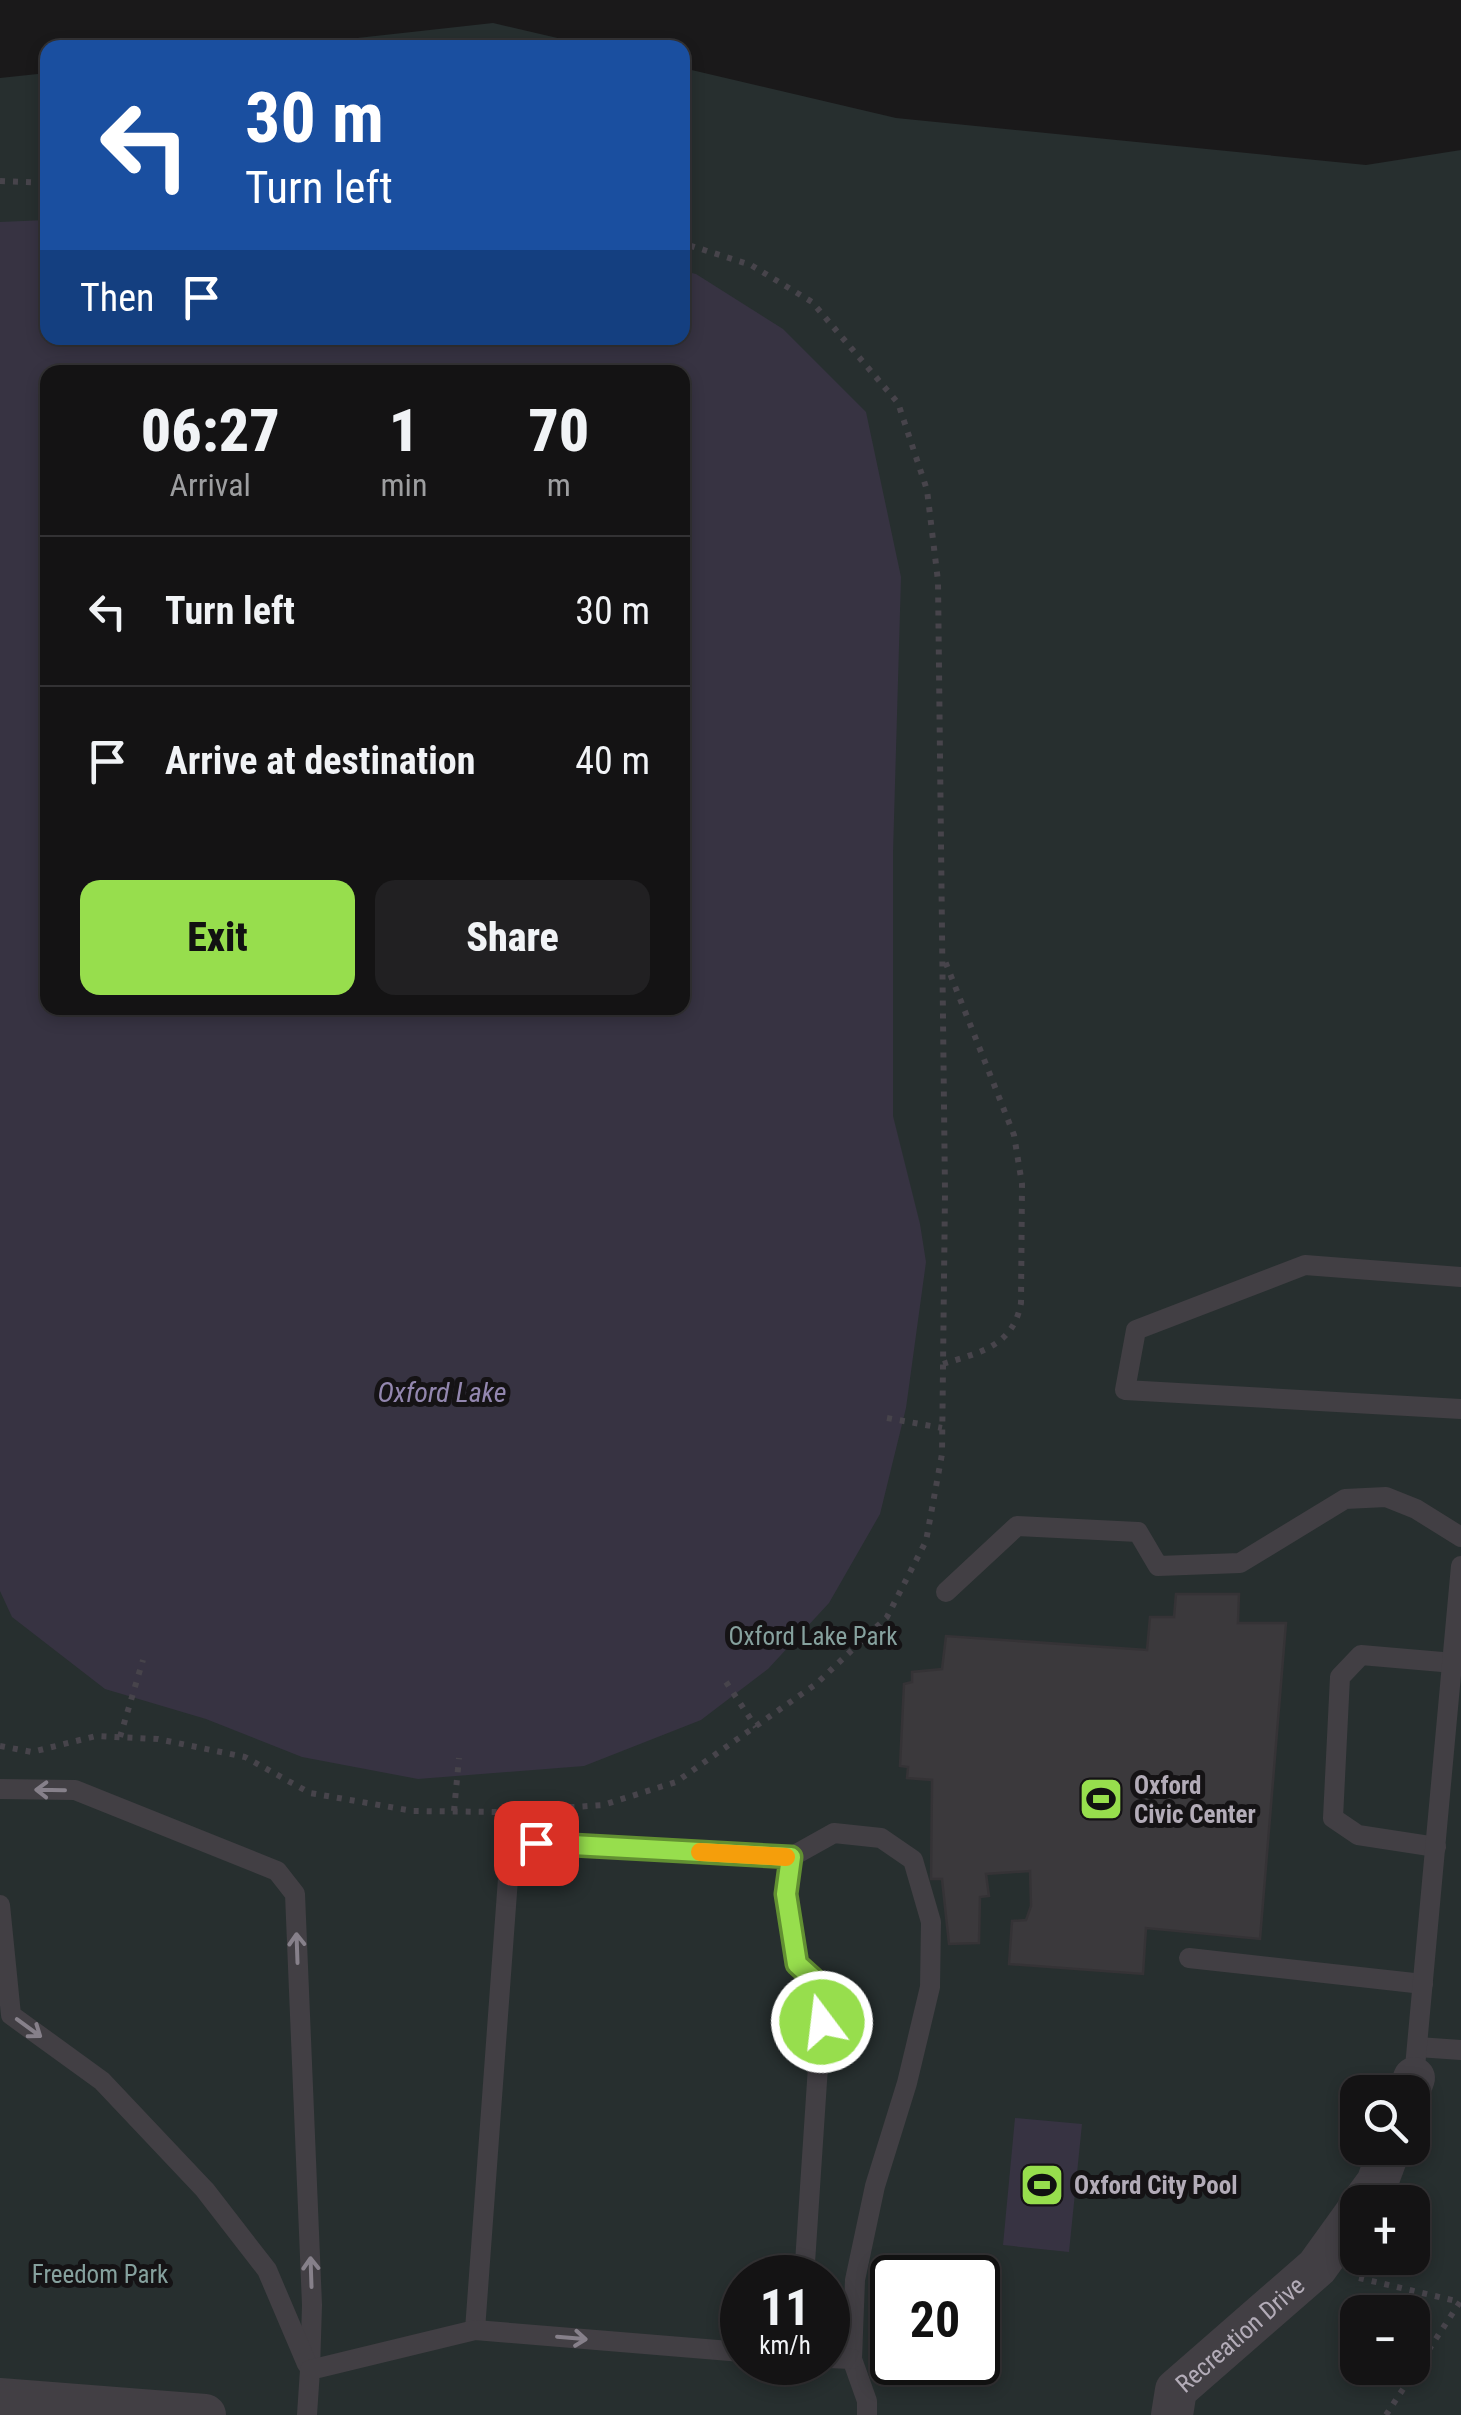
<!DOCTYPE html>
<html lang="en">
<head>
<meta charset="utf-8">
<style>
  :root { --surface:#141314; --page:#212022; --text:#f1f3f6; --muted:#9d9ea0; --line:#333234; --accent:#97de4d }
  body { margin:0; font-family:"Roboto Condensed",sans-serif; background:var(--page); color:var(--text); height:100vh; display:flex; flex-direction:column; font-size:38px; white-space:nowrap }
  * { box-sizing:border-box; margin:0 }
  p { font-size:32px; color:var(--muted) }
  .icon { flex:none; width:55px; height:55px; fill:none; stroke:currentColor; stroke-width:2; stroke-linecap:round; stroke-linejoin:round }
  .map { position:relative; flex:1; overflow:hidden }
  .side { position:absolute; left:40px; top:365px; width:650px; height:650px; display:flex; flex-direction:column; background:var(--surface); border-radius:20px; box-shadow:0 5px 15px #0003,0 0 0 2px var(--line) }
  .side>* { flex:none }
  .top-card { position:absolute; left:40px; top:40px; width:650px; height:305px; border-radius:20px; box-shadow:0 5px 15px #0003,0 0 0 2px var(--line); background:#1a4fa0; color:#fff; overflow:hidden }
  .controls { position:absolute; left:1340px; top:2075px; display:grid; gap:20px }
  .controls a { display:grid; place-items:center; width:90px; height:90px; border-radius:20px; background:var(--surface); box-shadow:0 5px 15px #0003,0 0 0 2px var(--line); font-size:50px }
  .speed { position:absolute; left:720px; top:2255px; display:flex; gap:20px; font-size:50px; font-weight:700; text-align:center }
  .speed>* { display:grid; place-content:center; width:130px; height:130px; border-radius:50%; background:var(--surface); box-shadow:0 5px 15px #0003,0 0 0 2px var(--line); line-height:1 }
  .speed small { font-size:25px; font-weight:400 }
  .speed .limit { border:5px solid #111; border-radius:15px; background:#fff; color:#111 }
  .pin { position:absolute; display:grid; place-items:center; width:85px; height:85px; color:#fff; margin:-42px; border-radius:20px; box-shadow:0 5px 15px #0006 }
  .me { position:absolute; width:110px; margin:-55px; rotate:345deg; stroke-linejoin:round; filter:drop-shadow(0 0 8px #0008) }
  .turn { display:flex; align-items:center; gap:35px; height:210px; padding:0 40px; font-size:45px }
  .turn .icon { width:130px; height:130px; stroke-width:2.5 }
  .turn b { display:block; font-size:70px; line-height:85px }
  .then { display:flex; align-items:center; height:95px; padding:0 40px; background:#0003; gap:20px; font-size:38px }
  .eta { display:flex; justify-content:space-evenly; align-items:center; height:170px; text-align:center }
  .eta b { font-size:60px; font-weight:800; line-height:70px }
  .action { display:flex; gap:20px; margin-top:auto; padding:20px 40px }
  .action a { flex:1; height:115px; border-radius:20px; background:var(--accent); color:#111; font-size:40px; font-weight:800; line-height:115px; text-align:center }
  .action a+a { background:var(--page); color:var(--text) }
  ul { padding:0; list-style:none }
  li { display:flex; align-items:center; gap:30px; height:150px; padding:0 40px; border-top:2px solid var(--line) }
  li div { flex:1 }
  li b { display:block; font-size:38px }
  li em { font-style:normal }
  .map>svg:first-child { display:block }
  .green { fill:#272f2f; fill-rule:evenodd }
  .water { fill:#373342; fill-rule:evenodd }
  .building { fill:#3b393c; stroke:#353336; stroke-width:2.5 }
  .lines { fill:none; stroke-linecap:round; stroke-linejoin:round }
  .path { stroke:#47444b; stroke-width:6; stroke-dasharray:5 8; stroke-linecap:butt }
  .lane { stroke:#423f44; stroke-width:20 }
  .street { stroke:#423f44; stroke-width:42 }
  .oneway { stroke:#86808a }
  .route-casing { stroke:#629032; stroke-width:25 }
  .route { stroke:#97de4d; stroke-width:18 }
  .slow { stroke:#f59e0b; stroke-width:18 }
  .labels { text-anchor:middle; stroke-width:10; stroke-linejoin:round; paint-order:stroke }
  .park-label { font-size:25px; fill:#86a19e; stroke:#151315 }
  .poi-label { font-size:25px; font-weight:bold; fill:#b3acb8; stroke:#151315; text-anchor:start }
  .street-label { font-size:25px; fill:#b3acb8; stroke:#151315 }
  .water-label { font-size:28px; font-style:italic; fill:#9387af; stroke:#151315 }
</style>
</head>
<body>
<div class="map">
<svg width="1461" height="2415" viewBox="0 0 1461 2415">
  <rect width="100%" height="100%" fill="#1a191a"/>
  <g class="green">
    <polygon points="493,23 596,47 276,47"/>
    <path d="M683 68 896 118 1366 165 1461 150V2415H205L0 2399V78L47 73 48 338H682ZM48 372H682V1008H48ZM1358 2092H1412V2148H1358ZM1358 2202H1412V2258H1358ZM742 2278H828V2362H742ZM892 2278H978V2362H892ZM1358 2312H1412V2368H1358Z"/>
  </g>
  <g class="water">
    <path d="M47 220 48 338H682L683 271 696 274 783 329 866 412 901 577 893 853V1116L920 1224 926 1262 906 1408 880 1514 829 1603 768 1669 701 1720 584 1766 418 1779 302 1757 206 1719 105 1689 12 1617 0 1591V222ZM682 372V1008H48V372Z"/>
    <polygon points="1015,2118 1082,2124 1069,2252 1003,2245"/>
  </g>
  <polygon class="building" points="1176,1594 1239,1594 1238,1623 1286,1623 1260,1939 1146,1928 1143,1974 1009,1964 1012,1921 1026,1920 1031,1906 1030,1871 986,1874 989,1896 980,1897 979,1943 949,1944 942,1879 931,1879 932,1780 907,1778 908,1767 900,1766 904,1684 912,1682 912,1672 942,1669 946,1636 1147,1650 1150,1617 1174,1617"/>
  <g class="lines">
    <g class="path">
      <polyline points="0,181 48,183"/>
      <path d="M943 1364C981 1352 1013 1346 1021 1303L1022 1184 1014 1135 945 961"/>
      <polyline points="887,1418 942,1428"/>
      <polyline points="726,1682 756,1727"/>
      <polyline points="120,1737 143,1660"/>
      <polyline points="0,1746 32,1752 96,1736 158,1739 245,1757 310,1793 413,1811 502,1812 603,1805 676,1782 816,1684 887,1617 926,1541 942,1454 945,1192 938,581 927,490 898,403 812,302 751,265 682,243"/>
      <polyline points="454,1811 459,1758"/>
      <polyline points="1359,2278 1460,2302"/>
      <polyline points="1386,2415 1460,2302"/>
    </g>
    <g class="lane">
      <polyline points="1461,1277 1305,1265 1136,1330 1125,1390 1461,1409"/>
      <polyline points="946,1592 1017,1526 1138,1532 1158,1566 1240,1563 1345,1499 1386,1497 1416,1509 1461,1537"/>
      <polyline points="0,1789 75,1790 277,1871 295,1894 312,2305 310,2370"/>
      <polyline points="1436,1847 1358,1835 1333,1818 1340,1677 1361,1655 1454,1663"/>
      <polyline points="0,1905 11,2015 102,2081 205,2190 267,2270 307,2364"/>
      <polyline points="1189,1958 1423,1984"/>
      <polyline points="1418,2047 1461,2050"/>
      <polyline points="1414,2078 1461,1566"/>
      <polyline points="804,2278 821,2021 817,1982 797,1964 786,1894 791,1857 834,1833 881,1838 913,1860 931,1922 930,1987 907,2083 875,2186 855,2280 852,2359 867,2401 867,2415"/>
      <polyline points="475,2330 509,1865 536,1843 791,1857"/>
      <polyline points="828,2358 852,2359"/>
      <polyline points="307,2415 310,2370 475,2330 742,2352"/>
    </g>
    <g class="street">
      <polyline points="1409,2092 1414,2078"/>
      <polyline points="1363,2202 1377,2183 1390,2148"/>
      <polyline points="0,2399 205,2415"/>
      <path id="s1" d="M1172 2415 1176 2390 1317 2267 1358 2210"/>
    </g>
  </g>
  <defs><path id="oneway-shaft" d="M-6 0H5M1.5-3L5.5 0L1.5 3" fill="none" stroke-width="1.6" stroke-linecap="round" stroke-linejoin="round" transform="scale(2.5)"/></defs>
  <g class="oneway">
    <use href="#oneway-shaft" transform="translate(50 1790) rotate(-179)"/>
    <use href="#oneway-shaft" transform="translate(297 1948) rotate(-92)"/>
    <use href="#oneway-shaft" transform="translate(29 2028) rotate(36)"/>
    <use href="#oneway-shaft" transform="translate(311 2272) rotate(-92)"/>
    <use href="#oneway-shaft" transform="translate(572 2338) rotate(5)"/>
  </g>
  <g class="lines">
    <defs>
      <polyline id="route" points="536,1843 791,1857 786,1894 797,1964 817,1982 822,2022"/>
    </defs>
    <use href="#route" class="route-casing"/>
    <use href="#route" class="route"/>
    <polyline class="slow" points="700,1852 786,1857"/>
  </g>
  <defs>
    <symbol id="stadium-square" viewBox="-11 -11 22 22"><rect x="-9" y="-9" width="18" height="18" rx="4" fill="#97de4d" stroke="#151315"/><path d="M0-5a6.5 5 0 1 0 0 10a6.5 5 0 1 0 0-10ZM-3.5-1.8h7v3.6h-7Z" fill="#111"/></symbol>
  </defs>
  <g fill-rule="evenodd">
    <use href="#stadium-square" x="1076" y="1774" width="50" height="50"/>
    <use href="#stadium-square" x="1017" y="2160" width="50" height="50"/>
  </g>
  <g class="labels">
    <g class="park-label">
      <text x="813" y="1645">Oxford Lake Park</text>
      <text x="100" y="2283">Freedom Park</text>
    </g>
    <g class="poi-label">
      <text x="1134" y="1794">Oxford<tspan x="1134" dy="29">Civic Center</tspan></text>
      <text x="1074" y="2194">Oxford City Pool</text>
    </g>
    <g class="street-label">
      <text dy="9" stroke="none"><textPath href="#s1" startOffset="110">Recreation Drive</textPath></text>
    </g>
    <g class="water-label">
      <text x="442" y="1402">Oxford Lake</text>
    </g>
  </g>
</svg>
<div class="controls">
<a><svg class="icon" aria-label="search" viewBox="0 0 24 24"><circle cx="10" cy="10" r="6"/><path d="M15 15l6 6"/></svg></a>
<a>+</a>
<a>−</a>
</div>
<div class="speed"><div>11<small>km/h</small></div><div class="limit">20</div></div>
<div class="pin" style="left:536px;top:1843px;background:#d93025"><svg class="icon" aria-label="arrive" viewBox="0 0 24 24"><path d="M6 21V4h12l-3 4 3 4H6"/></svg></div>
<svg class="me" style="left:822px;top:2022px" viewBox="-20 -20 40 40"><circle r="17" fill="#97de4d" stroke="#fff" stroke-width="3"/><path d="M0-11L8 9 0 5-8 9z" fill="#fff"/></svg>
<div class="top-card">
<div class="turn"><svg class="icon" aria-label="left" viewBox="0 0 24 24"><path d="M17 20v-9H6M10 6l-5 5 5 5"/></svg><div><b>30 m</b>Turn left</div></div>
<div class="then">Then<svg class="icon" aria-label="arrive" viewBox="0 0 24 24"><path d="M6 21V4h12l-3 4 3 4H6"/></svg></div>
</div>
<section class="side">
<div class="eta">
<div><b>06:27</b><p>Arrival</p></div>
<div><b>1</b><p>min</p></div>
<div><b>70</b><p>m</p></div>
</div>
<ul>
<li><svg class="icon" aria-label="left" viewBox="0 0 24 24"><path d="M17 20v-9H6M10 6l-5 5 5 5"/></svg><div><b>Turn left</b></div><em>30 m</em></li>
<li><svg class="icon" aria-label="arrive" viewBox="0 0 24 24"><path d="M6 21V4h12l-3 4 3 4H6"/></svg><div><b>Arrive at destination</b></div><em>40 m</em></li>
</ul>
<div class="action"><a>Exit</a><a>Share</a></div>
</section>
</div>
</body>
</html>
